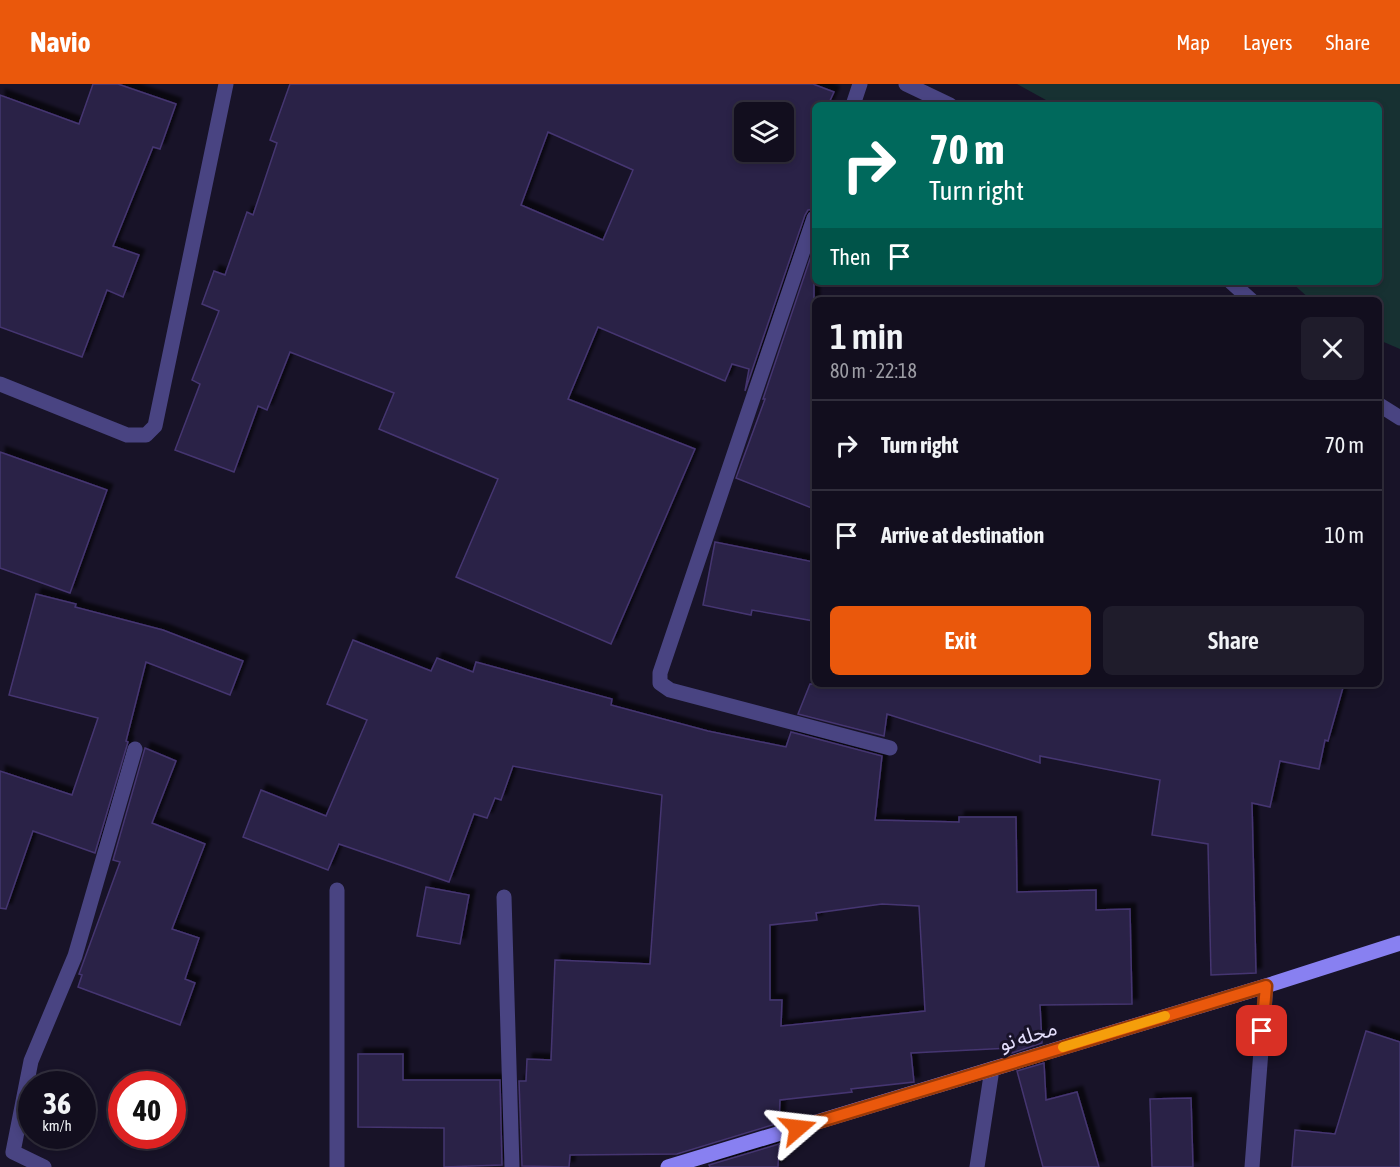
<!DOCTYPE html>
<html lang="en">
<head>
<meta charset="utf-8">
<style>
  :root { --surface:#120e1e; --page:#1f1c2b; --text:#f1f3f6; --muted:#9c9ca4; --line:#312e3c; --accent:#ea580c }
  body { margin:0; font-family:"Asap Condensed","Noto Sans Arabic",sans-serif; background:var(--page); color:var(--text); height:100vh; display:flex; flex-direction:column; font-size:22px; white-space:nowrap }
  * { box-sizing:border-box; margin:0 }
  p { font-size:20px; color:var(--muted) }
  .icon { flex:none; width:33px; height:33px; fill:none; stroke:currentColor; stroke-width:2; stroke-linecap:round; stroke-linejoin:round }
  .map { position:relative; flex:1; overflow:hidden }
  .panel { position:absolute; left:812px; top:213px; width:570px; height:390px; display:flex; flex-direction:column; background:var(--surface); border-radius:9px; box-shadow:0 3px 9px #0003,0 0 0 2px var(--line) }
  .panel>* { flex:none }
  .banner { position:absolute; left:812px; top:18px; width:570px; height:183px; border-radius:9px; box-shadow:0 3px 9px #0003,0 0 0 2px var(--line); background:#00695c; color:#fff; overflow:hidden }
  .buttons { position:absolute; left:734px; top:18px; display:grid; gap:12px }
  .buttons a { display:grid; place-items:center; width:60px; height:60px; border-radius:9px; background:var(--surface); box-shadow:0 3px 9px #0003,0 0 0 2px var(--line); font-size:30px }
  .speed { position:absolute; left:18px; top:987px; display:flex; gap:12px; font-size:30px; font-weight:700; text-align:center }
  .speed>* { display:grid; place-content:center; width:78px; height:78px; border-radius:50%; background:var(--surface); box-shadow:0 3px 9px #0003,0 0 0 2px var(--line); line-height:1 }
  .speed small { font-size:15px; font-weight:400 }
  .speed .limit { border:9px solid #d22; background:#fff; color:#111 }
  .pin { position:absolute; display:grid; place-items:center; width:51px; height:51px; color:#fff; margin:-26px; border-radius:12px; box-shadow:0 3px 9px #0006 }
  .me { position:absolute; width:66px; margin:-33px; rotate:73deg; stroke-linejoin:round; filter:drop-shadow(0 0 4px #0008) }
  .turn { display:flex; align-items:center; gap:21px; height:126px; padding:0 18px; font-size:27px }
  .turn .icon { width:78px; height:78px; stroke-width:2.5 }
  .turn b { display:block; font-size:42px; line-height:51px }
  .then { display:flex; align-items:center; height:57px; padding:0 18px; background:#0003; gap:12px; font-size:22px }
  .round { display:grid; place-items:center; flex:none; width:63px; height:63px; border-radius:9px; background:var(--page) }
  .headline { display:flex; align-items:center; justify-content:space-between; height:102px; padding:0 18px }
  h1 { font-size:36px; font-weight:600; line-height:45px }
  .action { display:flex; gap:12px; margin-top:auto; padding:12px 18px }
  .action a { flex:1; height:69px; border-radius:9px; background:var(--accent); color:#fff; font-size:24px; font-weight:600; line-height:69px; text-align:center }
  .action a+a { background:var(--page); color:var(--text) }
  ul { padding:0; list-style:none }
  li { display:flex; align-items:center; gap:18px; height:90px; padding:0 18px; border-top:2px solid var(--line) }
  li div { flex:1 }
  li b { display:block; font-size:22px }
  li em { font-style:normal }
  header { display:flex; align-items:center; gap:36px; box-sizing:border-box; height:84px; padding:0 30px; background:var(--accent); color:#fff }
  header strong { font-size:28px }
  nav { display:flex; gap:33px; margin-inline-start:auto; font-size:21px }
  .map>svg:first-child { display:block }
  .green { fill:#173132 }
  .building { fill:#2b2247; stroke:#453671; stroke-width:1.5; fill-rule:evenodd; filter:url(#shadow) }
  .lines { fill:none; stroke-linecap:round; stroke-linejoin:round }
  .street { stroke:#494482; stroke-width:15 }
  .secondary { stroke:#8880f1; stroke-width:15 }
  .route-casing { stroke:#983908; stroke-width:15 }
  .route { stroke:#ea580c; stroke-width:10 }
  .slow { stroke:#f59e0b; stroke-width:10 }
  .labels { text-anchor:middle; stroke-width:6; stroke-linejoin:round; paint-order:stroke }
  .street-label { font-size:21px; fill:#e3defb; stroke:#181328 }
</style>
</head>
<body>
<header>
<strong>Navio</strong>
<nav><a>Map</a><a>Layers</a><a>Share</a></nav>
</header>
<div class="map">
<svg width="1400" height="1083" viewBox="0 0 1400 1083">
  <defs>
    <filter id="shadow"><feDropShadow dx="5.5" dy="-5.5" stdDeviation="1.5" flood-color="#0009"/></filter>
  </defs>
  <rect width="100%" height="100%" fill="#181328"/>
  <polygon class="green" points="1017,0 1400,0 1400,265 1379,256 1378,216 1311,216 1291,198 1378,198 1378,21 1055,21"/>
  <g class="building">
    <polygon points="93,0 118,0 176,20 160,65 153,63 113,162 139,171 123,213 107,206 82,273 0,243 0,11 79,40"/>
    <path d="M290 0H813L834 8 828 21H814V125L808 126 805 131 745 307 749 285 732 280 725 297 598 243 568 315 695 365 611 560 456 493 498 395 379 345 394 309 290 268 267 326 258 322 234 388 175 366 200 300 192 296 219 227 202 220 214 187 225 191 247 128 253 131 277 59 270 56ZM744 28H783V68H744ZM548 48 633 86 603 156 521 121Z"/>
    <polygon points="814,163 814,425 736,394 765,315 763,315"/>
    <polygon points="0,368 107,406 70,509 0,484"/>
    <polygon points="715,458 814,478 814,537 752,526 751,531 703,521"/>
    <polygon points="36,510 76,520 75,523 163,546 243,577 230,611 146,578 126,657 128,658 95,769 33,747 6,825 0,824 0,687 72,711 98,634 9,611"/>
    <path d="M353 556 431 587 437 574 473 588 476 578 612 615 611 621 708 647 786 663 791 648 882 672 875 736 959 738V733H1016L1017 808 1096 806V826L1130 825 1132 920 1040 921 1042 959 1012 969 1011 964 911 969 914 998 851 1005 852 1008 780 1016 779 1039 677 1070 570 1071 569 1083 522 1082 519 997H526L527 975 551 976 555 876 650 880 662 711 513 682 501 716 495 714 487 734 474 730 449 798 339 760 328 786 243 753 261 706 326 732 367 636 327 620ZM882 820 919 822 925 927 781 942 782 916H770V841L817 836 816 829Z"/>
    <polygon points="810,600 1344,600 1328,657 1325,656 1319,685 1280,677 1270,723 1252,719 1256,889 1211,891 1208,760 1152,751 1160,696 1040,672 1040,679 887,630 884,652 798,630"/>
    <polygon points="145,664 176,677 152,739 205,760 172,845 199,854 185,895 195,899 180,941 78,903 82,891 79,890 120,778 113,776"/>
    <polygon points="426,803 469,811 460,860 417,852"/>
    <polygon points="1366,947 1400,958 1400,1083 1292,1083 1295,1046 1335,1050"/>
    <polygon points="358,970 403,970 403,996 500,996 502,1081 444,1083 444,1044 358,1043"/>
    <polygon points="1044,979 1046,1016 1077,1008 1099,1083 1043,1083 1017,987"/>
    <polygon points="1191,1014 1193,1083 1152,1083 1150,1015"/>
    <polygon points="779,1060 778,1083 710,1083 709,1081"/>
  </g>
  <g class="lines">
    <g class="street">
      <polyline points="906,0 950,21"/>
      <polyline points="853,21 860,0"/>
      <polyline points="814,134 660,589 660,599 670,606 890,664"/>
      <polyline points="1231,198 1251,216"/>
      <polyline points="0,300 127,351 146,351 155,342 226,0"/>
      <polyline points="1378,320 1400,334"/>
      <polyline points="337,806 337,1083"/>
      <polyline points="504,813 512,1083"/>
      <polyline points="44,1083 13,1068 31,977 75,872 135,665"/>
      <polyline points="977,1083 992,985"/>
      <polyline points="1252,1083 1266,902"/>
    </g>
    <polyline class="secondary" points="668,1083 1266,902 1400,859"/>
  </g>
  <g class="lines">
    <defs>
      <polyline id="route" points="798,1044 1266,902 1262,947"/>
    </defs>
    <use href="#route" class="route-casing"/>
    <use href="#route" class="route"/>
    <polyline class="slow" points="1063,963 1165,932"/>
  </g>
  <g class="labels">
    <g class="street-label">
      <text transform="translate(1028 952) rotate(-17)" y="7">محله نو</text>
    </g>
  </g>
</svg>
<div class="buttons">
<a><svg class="icon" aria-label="layers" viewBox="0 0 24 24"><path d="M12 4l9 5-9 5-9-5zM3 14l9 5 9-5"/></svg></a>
</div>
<div class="speed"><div>36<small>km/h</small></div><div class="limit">40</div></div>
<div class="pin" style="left:1262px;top:947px;background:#d93025"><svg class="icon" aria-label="arrive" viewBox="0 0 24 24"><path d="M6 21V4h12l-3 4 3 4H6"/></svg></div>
<svg class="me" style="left:798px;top:1044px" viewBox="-20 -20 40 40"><path d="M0-17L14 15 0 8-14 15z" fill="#ea580c" stroke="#fff" stroke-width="4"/></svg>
<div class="banner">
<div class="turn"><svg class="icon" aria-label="right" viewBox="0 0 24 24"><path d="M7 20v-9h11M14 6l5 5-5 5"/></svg><div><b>70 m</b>Turn right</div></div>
<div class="then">Then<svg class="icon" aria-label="arrive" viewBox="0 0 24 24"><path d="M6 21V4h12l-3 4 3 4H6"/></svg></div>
</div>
<section class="panel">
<div class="headline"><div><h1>1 min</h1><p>80 m · 22:18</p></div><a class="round"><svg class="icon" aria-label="close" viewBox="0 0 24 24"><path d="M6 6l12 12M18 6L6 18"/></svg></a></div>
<ul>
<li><svg class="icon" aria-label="right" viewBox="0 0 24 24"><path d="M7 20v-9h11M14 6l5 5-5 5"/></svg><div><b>Turn right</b></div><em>70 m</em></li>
<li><svg class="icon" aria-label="arrive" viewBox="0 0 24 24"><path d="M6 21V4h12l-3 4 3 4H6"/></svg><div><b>Arrive at destination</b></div><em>10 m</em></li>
</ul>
<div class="action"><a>Exit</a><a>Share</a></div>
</section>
</div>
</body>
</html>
